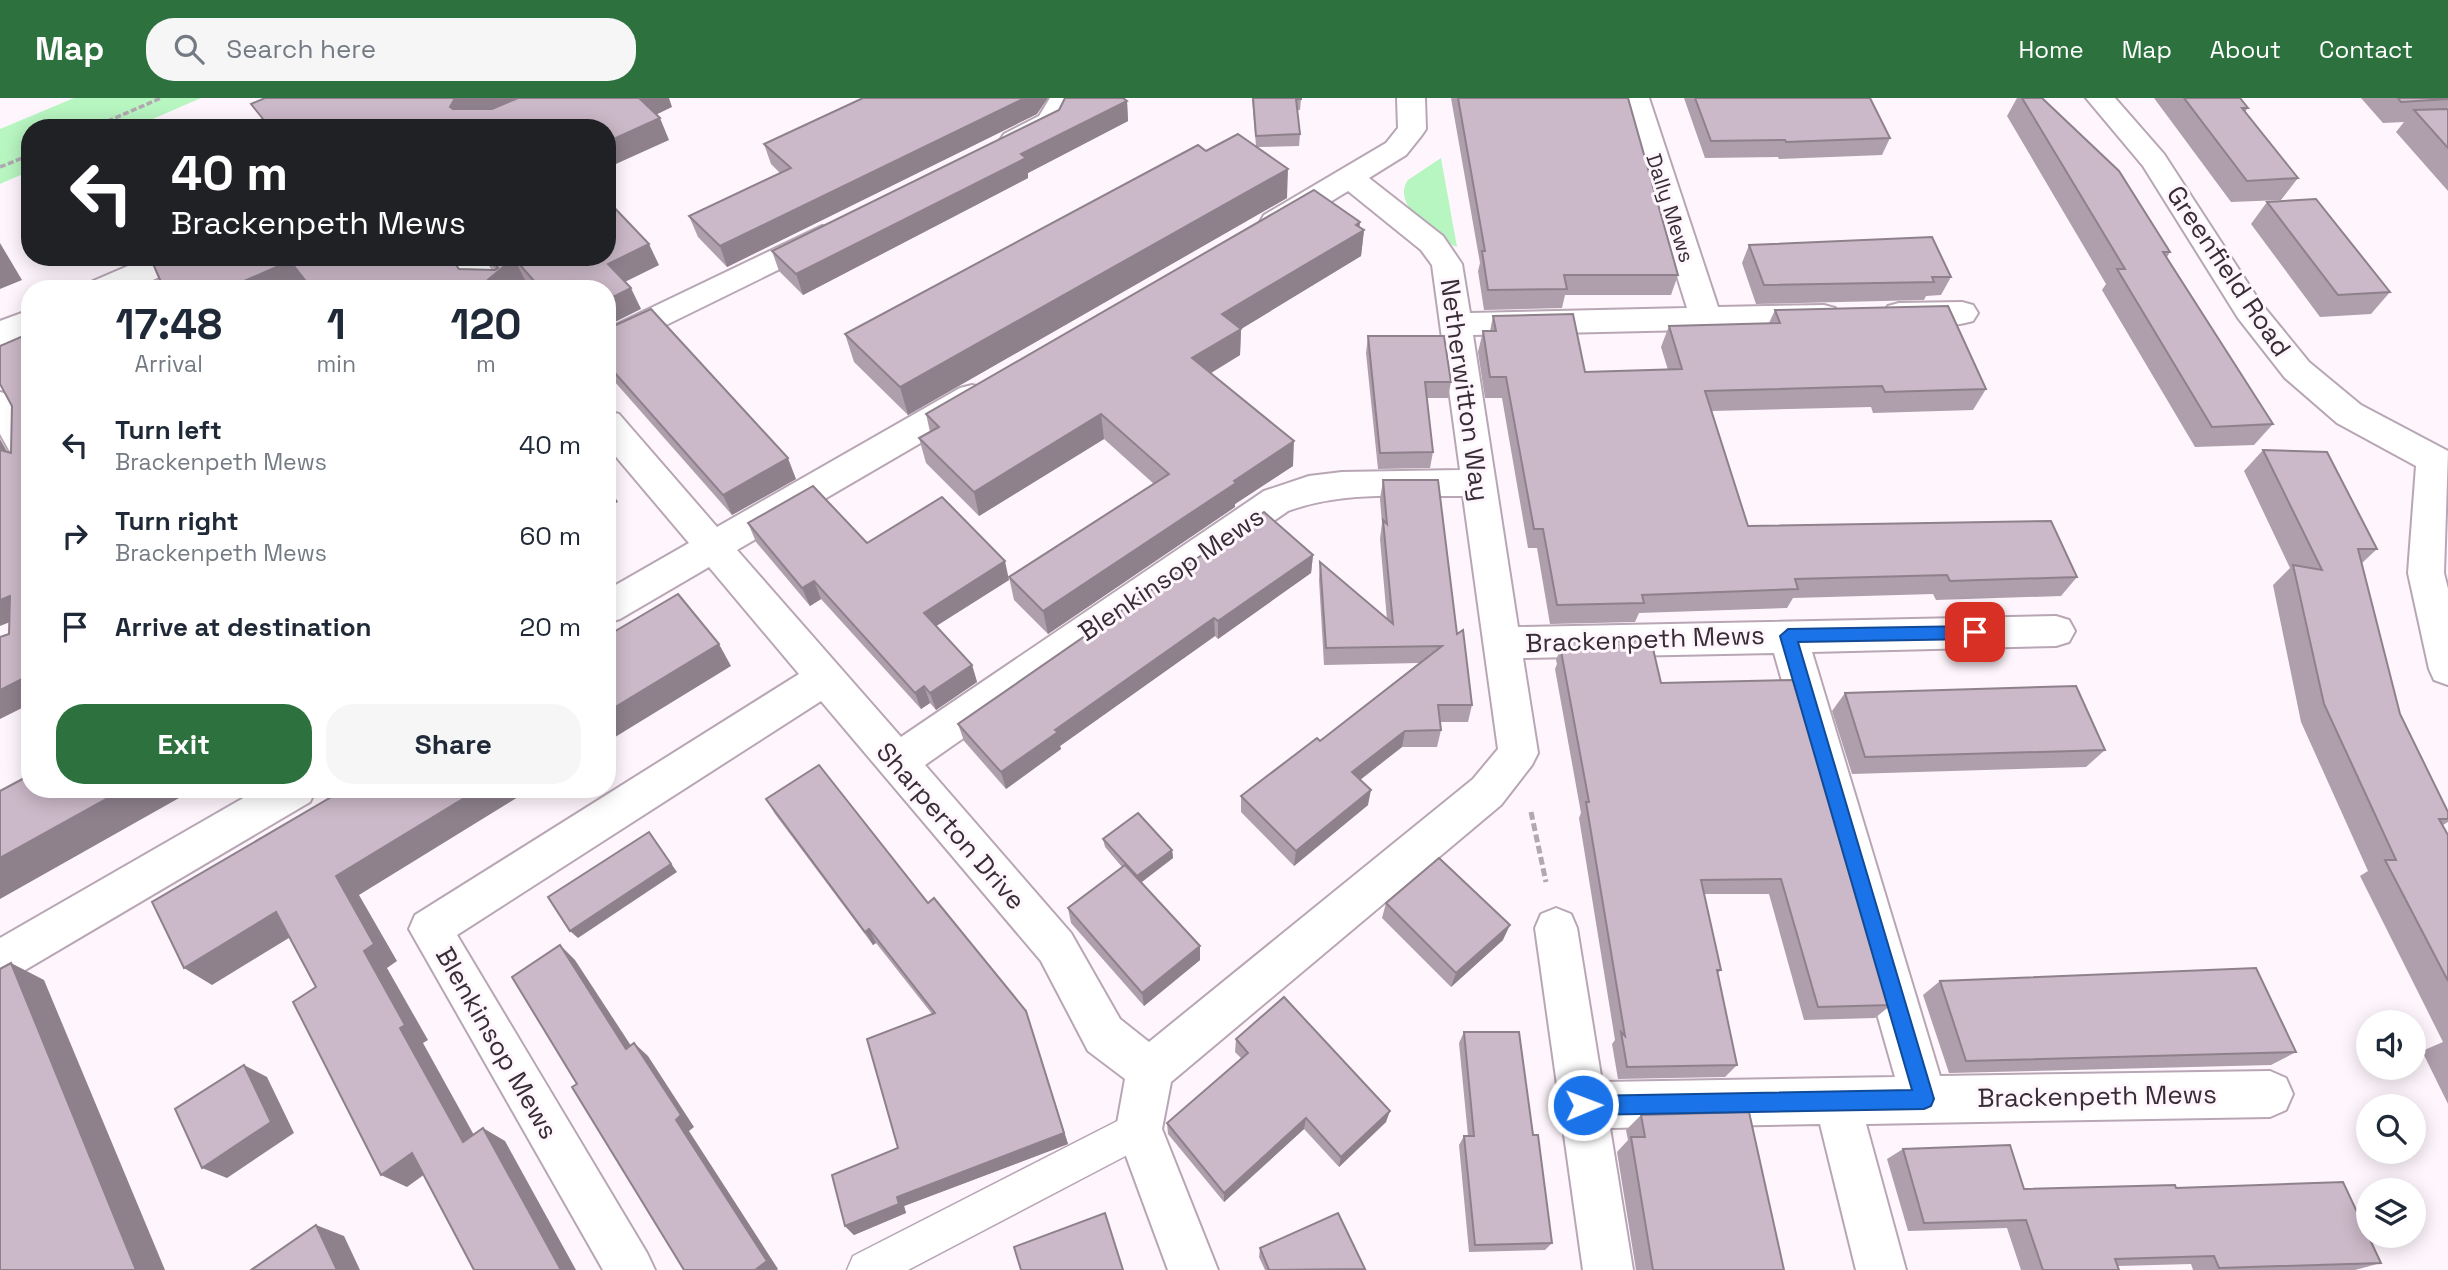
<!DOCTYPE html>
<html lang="en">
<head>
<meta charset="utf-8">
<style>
  :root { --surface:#fff; --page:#f6f6f7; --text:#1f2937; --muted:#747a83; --accent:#2d723e }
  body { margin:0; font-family:"Space Grotesk",sans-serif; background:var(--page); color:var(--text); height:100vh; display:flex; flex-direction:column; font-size:26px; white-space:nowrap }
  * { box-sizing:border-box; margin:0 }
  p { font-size:23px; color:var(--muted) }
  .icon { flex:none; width:38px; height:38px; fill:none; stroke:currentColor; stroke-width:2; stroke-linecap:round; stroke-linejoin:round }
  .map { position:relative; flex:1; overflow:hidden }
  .sheet { position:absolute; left:21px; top:182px; width:595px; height:518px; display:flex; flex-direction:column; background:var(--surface); border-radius:28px; box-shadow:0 4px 18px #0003 }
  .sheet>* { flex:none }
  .top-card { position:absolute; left:21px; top:21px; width:595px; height:147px; border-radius:28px; box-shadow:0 4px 18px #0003; background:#202124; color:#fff; overflow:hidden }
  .controls { position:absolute; left:2356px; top:912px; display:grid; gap:14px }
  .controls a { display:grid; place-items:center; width:70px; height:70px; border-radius:50%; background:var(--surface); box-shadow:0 4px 18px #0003; font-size:35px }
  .pin { position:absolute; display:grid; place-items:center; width:60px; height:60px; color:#fff; margin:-30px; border-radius:14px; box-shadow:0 4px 10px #0006 }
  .me { position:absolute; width:77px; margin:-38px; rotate:89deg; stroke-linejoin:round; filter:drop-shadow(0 0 5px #0008) }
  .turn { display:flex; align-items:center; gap:24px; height:147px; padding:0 35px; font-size:32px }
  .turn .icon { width:91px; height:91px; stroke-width:2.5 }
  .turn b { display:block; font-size:49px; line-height:60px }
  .eta { display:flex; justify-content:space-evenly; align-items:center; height:119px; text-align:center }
  .eta b { font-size:42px; font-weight:700; line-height:49px }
  .primary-button { display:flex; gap:14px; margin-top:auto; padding:14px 35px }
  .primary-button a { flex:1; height:80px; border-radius:28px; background:var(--accent); color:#fff; font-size:28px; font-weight:700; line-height:80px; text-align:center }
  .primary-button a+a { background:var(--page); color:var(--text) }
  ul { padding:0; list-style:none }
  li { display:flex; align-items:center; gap:21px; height:91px; padding:0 35px }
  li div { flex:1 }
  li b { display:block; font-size:26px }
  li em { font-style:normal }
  header { display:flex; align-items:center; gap:42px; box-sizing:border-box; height:98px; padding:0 35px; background:var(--accent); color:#fff }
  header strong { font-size:33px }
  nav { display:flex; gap:38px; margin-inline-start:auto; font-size:24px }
  .search { width:490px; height:63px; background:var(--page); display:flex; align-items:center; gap:18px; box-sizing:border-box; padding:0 24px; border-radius:28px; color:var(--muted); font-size:26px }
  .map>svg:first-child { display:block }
  .green { fill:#b7f5c1 }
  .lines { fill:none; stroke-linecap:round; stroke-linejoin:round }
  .service-casing { stroke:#b8a6b5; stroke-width:3 }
  .minor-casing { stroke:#b8a6b5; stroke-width:4 }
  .path-far1 { stroke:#b1a9af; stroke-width:3.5; stroke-dasharray:6 2.5; stroke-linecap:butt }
  .path { stroke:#b1a9af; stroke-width:5; stroke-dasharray:8 3.5; stroke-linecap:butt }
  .service { fill:#fff; fill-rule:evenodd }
  .minor { fill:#fff; fill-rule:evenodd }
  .wall { fill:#af9eac }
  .shaded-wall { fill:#8e818c }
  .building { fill:#cbb8c8; stroke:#8e818c; stroke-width:2 }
  .route { fill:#1a73e8; stroke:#114b97; stroke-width:2 }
  .labels { text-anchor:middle; stroke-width:6; stroke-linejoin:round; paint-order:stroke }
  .far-street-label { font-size:21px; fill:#362e34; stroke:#fef6fc }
  .street-label { font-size:26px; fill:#362e34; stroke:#fef6fc }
</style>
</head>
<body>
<header>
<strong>Map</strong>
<div class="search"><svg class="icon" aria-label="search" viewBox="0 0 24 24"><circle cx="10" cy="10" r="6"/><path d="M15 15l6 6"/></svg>Search here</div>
<nav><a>Home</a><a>Map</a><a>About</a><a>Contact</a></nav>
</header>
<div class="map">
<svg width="2448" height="1172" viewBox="0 0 2448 1172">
  <rect width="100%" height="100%" fill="#fef6fc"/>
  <g class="green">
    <polygon points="74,0 201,0 132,30 30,30 30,73 0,86 0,31"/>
    <path d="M1441 60 1457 149C1437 141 1390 106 1408 82Z"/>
  </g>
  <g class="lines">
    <defs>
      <polygon id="service" points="1139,1012 1152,1018 1158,1031 1152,1044 908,1172 847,1172 853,1158"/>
      <g id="minor">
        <path d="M1050 0H1078C1073 9 1068 22 1061 29 1049 40 1019 52 1004 48L1000 42 1004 36 1039 18Z"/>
        <path d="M1397 0H1425L1426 31 1422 37 1406 57 1369 80 1443 138 1462 166 1470 215 1687 210 1621 0H1649L1718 209 1824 207 1835 210 1840 218 1835 226 1824 229 1473 237 1518 529 2056 518 2069 522 2075 533 2069 544 2056 548 1812 554 1940 978 2270 973 2286 980 2293 996 2286 1012 2270 1019 1866 1026 1906 1172H1856L1820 1026 1610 1030 1633 1172H1583L1535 830 1541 816 1556 810 1571 816 1577 830 1602 984 1895 979 1774 555 1523 560 1538 655 1532 667 1501 707 1171 984 1162 1031 1218 1172H1168L1116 1031 1125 981 1088 953 1041 863 821 603 457 837 647 1155 655 1172H603L409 831 415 817 799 576 709 469 620 521 607 525V492L689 445 607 348V313L619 316 717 429 960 290 972 287 984 290 989 299 984 308 737 452 901 639 1264 393 1309 378 1342 374 1460 372 1432 167 1421 152 1348 93 1286 131 1275 134 1264 131 1260 124 1264 117 1386 45 1398 30ZM1463 398 1498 651 1473 681 1149 944 1120 921 1071 835 925 667 1288 413C1343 392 1406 399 1463 398Z"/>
        <polygon points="2086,0 2115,0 2164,56 2260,204 2309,264 2361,307 2448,353 2444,475 2448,491 2448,587 2434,582 2429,571 2408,475 2416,368 2337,325 2285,280 2238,220 2143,68"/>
        <polygon points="822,128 833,131 837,138 833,145 607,256 607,231"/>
        <polygon points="149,159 192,159 188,166 133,191 89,191 93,183"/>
        <polygon points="450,159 482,159 507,191 474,191"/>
        <path d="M1962 204 1973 207 1978 215 1973 223C1949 230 1912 231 1888 224L1883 216 1888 208 1899 205Z"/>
        <polygon points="30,212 30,236 0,247 0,223"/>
        <polygon points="0,294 12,297 30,328 30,372 18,368 0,336"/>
        <polygon points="259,691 316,691 310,704 15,878 0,884 0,840"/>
      </g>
    </defs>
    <use href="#service" class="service-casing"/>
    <use href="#minor" class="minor-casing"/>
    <g class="path-far1">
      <polyline points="92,30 161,0"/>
      <polyline points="0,69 30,57"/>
    </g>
    <polyline class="path" points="1531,714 1546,784"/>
    <use href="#service" class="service"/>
    <use href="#minor" class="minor"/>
  </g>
  <g class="wall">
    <polygon points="1252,0 1301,0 1300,12 1297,12 1300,36 1299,48 1257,49 1287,100 908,317 854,264 845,236 1206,53 1256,48"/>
    <polygon points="1451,0 1628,0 1678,177 1671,197 1565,197 1562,210 1484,212 1478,173 1480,165"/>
    <polygon points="1684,0 1870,0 1890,40 1882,57 1779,61 1778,59 1705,60"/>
    <polygon points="2017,0 2042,0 2170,154 2167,159 2273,326 2254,347 2195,349 2102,192 2106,186 2007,18"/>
    <polygon points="2154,0 2240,0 2248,10 2245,14 2298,80 2281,102 2231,104"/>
    <polygon points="2361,0 2448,0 2448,9 2447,11 2448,11 2448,93 2396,34 2404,24 2383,25"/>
    <polygon points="1127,3 1128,23 1028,75 1028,80 803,197 779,173 772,153 1059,12"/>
    <polygon points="1037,16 727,169 698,139 689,118 780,75 771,66 764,46"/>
    <polygon points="2267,104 2390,194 2371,216 2320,219 2251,126"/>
    <polygon points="1360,129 1364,132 1361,158 1241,231 1240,257 1211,275 1293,368 1235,406 1235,409 1048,536 1014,502 1009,479 1154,386 1104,341 979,418 926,365 919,340 930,334 926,316"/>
    <polygon points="1749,147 1951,179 1941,197 1926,198 1924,202 1756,206 1742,165"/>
    <polygon points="150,159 495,172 485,159 607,159 659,167 625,184 641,211 607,191 533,191 525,182 515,191 311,191 306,184 290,191 164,191"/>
    <polygon points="1775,212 1986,291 1973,312 1873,315 1871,309 1712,313 1748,428 2077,479 2061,498 1936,502 1933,496 1793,500 1787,510 1639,515 1635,524 1550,526 1537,450 1528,450 1502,300 1485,300 1478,254 1483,233 1490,233 1493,218 1585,274 1668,272 1661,249 1669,228 1769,225"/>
    <polygon points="607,231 796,381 732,417 607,275"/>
    <polygon points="1368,238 1451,284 1448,300 1427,300 1433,354 1430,370 1378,371 1366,255"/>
    <polygon points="2263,352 2377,451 2361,466 2400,616 2448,714 2448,724 2443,727 2448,737 2448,1006 2422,953 2443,944 2360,778 2368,773 2301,624 2273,487 2290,470 2244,373"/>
    <polygon points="1383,382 1457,536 1472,607 1468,624 1440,624 1441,632 1437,649 1402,649 1360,681 1368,707 1294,768 1241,714 1241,698 1320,643 1419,565 1324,567 1319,482 1320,464 1387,522 1380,441 1382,425 1380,401"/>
    <polygon points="748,425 867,445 1009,482 936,528 972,567 977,584 936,612 930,605 921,611 821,501 810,508 756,444"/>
    <polygon points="1313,457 1311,475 1218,541 1215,538 1060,648 1061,651 1006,691 964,643 958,626"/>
    <polygon points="1563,544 1661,585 1891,907 1875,920 1804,922 1769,796 1704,796 1721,872 1717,876 1737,967 1725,979 1618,981 1612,946 1615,942 1579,720 1581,715 1555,571 1557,566 1556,562"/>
    <polygon points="1845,595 2105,652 2086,669 1852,676 1832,613"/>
    <polygon points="766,701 928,805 1030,925 1068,1046 904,1108 906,1115 854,1137 845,1128 898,1050 932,916 876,845 873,847 775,716"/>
    <polygon points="1103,741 1172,752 1173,760 1141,784 1200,848 1200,862 1144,908 1071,825 1068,810 1122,769 1105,749"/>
    <polygon points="1386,805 1503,842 1451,889 1382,820"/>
    <polygon points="1940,883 2296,954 2271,967 1949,975 1923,897"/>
    <polygon points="1464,934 1533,1037 1552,1145 1545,1152 1469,1154 1459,1047 1464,1038 1468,1038 1459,945"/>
    <polygon points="1236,941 1386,1024 1339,1069 1304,1031 1224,1104 1168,1036 1167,1025 1242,961 1235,954"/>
    <polygon points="1641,1017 1784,1172 1636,1172 1617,1054 1628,1042 1626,1032"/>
    <polygon points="1903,1051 2024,1091 2176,1090 2381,1165 2355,1172 2193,1172 2191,1166 2118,1168 2119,1172 2021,1172 2007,1130 1908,1133 1887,1061"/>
    <polygon points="1260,1150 1364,1172 1265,1172 1259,1159"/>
  </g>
  <g class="shaded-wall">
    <polygon points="455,0 517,0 467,22 450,9"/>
    <polygon points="638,0 669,0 672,9 647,21"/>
    <polygon points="1025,0 1048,0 1037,16 727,169 720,148"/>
    <polygon points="1127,3 1128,23 1028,75 1028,80 803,197 796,176 1021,56"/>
    <polygon points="660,20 669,42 607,70 607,44"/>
    <polygon points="1288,71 1287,100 908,317 900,289"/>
    <polygon points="1360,124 1359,135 1364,132 1361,158 1241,231 1240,257 1193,286 1192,260 1222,216"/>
    <polygon points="0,145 22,182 0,191"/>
    <polygon points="649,146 659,167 618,187 608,166"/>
    <polygon points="514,160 525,182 515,191 477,191"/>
    <polygon points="290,163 306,184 290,191 226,191"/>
    <polygon points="631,190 641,211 607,228 607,202"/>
    <polygon points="1101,316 1104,341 979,418 974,394"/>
    <polygon points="0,341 16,369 0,355"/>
    <polygon points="1294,343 1293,368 1235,406 1235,409 1048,536 1043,513 1234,383"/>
    <polygon points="788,360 796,381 732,417 723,397"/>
    <polygon points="607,385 618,404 607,410"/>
    <polygon points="30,436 30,450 24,439"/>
    <polygon points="1313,457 1311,475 1218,541 1218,523"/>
    <polygon points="1005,463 1009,482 930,532 924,515"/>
    <polygon points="814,483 821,501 810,508 802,490"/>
    <polygon points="10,498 30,516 0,528 0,502"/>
    <polygon points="1214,520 1215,538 1060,648 1061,651 1006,691 1001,674 1055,632"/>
    <polygon points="719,546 731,568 607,644 607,614"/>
    <polygon points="972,567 977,584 936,612 930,595"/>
    <polygon points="30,577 30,606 0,621 0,592"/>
    <polygon points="924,588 930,605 921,611 915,595"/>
    <polygon points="1405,633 1402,649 1350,690 1352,674"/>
    <polygon points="124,691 195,691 0,801 0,760"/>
    <polygon points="479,691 531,691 359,797 397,863 387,870 428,942 423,945 485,1057 463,1044 400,930 364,853 336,778"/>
    <polygon points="1371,692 1368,707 1294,768 1296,753"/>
    <polygon points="649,734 677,774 578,840 570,833"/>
    <polygon points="1172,752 1173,760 1138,787 1137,778"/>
    <polygon points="276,814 302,832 212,887 184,870"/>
    <polygon points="1510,827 1503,842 1451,889 1456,875"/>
    <polygon points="869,831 876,845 873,847 865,834"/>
    <polygon points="560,847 575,862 641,963 626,951"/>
    <polygon points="1200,848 1200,862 1144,908 1142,895"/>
    <polygon points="11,865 44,882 165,1172 136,1172"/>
    <polygon points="1030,925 1068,1046 904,1108 906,1115 854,1137 845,1128 897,1099"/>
    <polygon points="634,945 648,958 694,1029 689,1033 778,1171 777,1172 755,1172"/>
    <polygon points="244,967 267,979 294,1035 227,1080 202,1070"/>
    <polygon points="1390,1013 1386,1024 1339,1069 1341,1059"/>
    <polygon points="1306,1020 1304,1031 1224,1104 1224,1095"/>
    <polygon points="483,1030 505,1043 576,1172 561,1172"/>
    <polygon points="412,1055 436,1068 407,1089 381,1077"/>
    <polygon points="316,1127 344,1138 360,1172 337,1172"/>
  </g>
  <g class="building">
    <polygon points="265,0 455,0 450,9 453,11 492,11 518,0 639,0 660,20 607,44 607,30 242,30 263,21 251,6"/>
    <polygon points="863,0 1025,0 720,148 689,118 791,70 764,46"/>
    <polygon points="1065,0 1123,0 1127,3 1021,56 1026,60 796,176 772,153 1059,12"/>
    <polygon points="1253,0 1301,0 1301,1 1296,1 1300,36 1256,38"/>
    <polygon points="1458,0 1628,0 1678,177 1564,177 1567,191 1488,192 1482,153 1485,153"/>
    <polygon points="1695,0 1870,0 1890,40 1786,44 1785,42 1711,43"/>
    <polygon points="2022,0 2042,0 2119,73 2170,154 2163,154 2273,326 2212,329 2117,171 2125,171"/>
    <polygon points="2184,0 2240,0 2248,10 2242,10 2298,80 2247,83"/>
    <polygon points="2398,0 2448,0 2448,1 2401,4"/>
    <polygon points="2448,11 2448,50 2414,12"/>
    <polygon points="1238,36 1288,71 900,289 845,236 1198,47 1206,53"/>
    <polygon points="1314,92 1360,124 1356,127 1364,132 1222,216 1241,231 1192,260 1294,343 1234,383 1236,385 1043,513 1009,479 1169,376 1101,316 974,394 919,340 939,329 926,316"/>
    <polygon points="2316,101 2390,194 2338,197 2267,104"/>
    <polygon points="607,102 649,146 608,166 631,190 607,202 607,191 541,191 514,160 477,191 312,191 290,163 226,191 164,191 150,159 450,159 459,171 495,172 498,170 490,159 607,159"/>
    <polygon points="1932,139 1951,179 1932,179 1934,184 1764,187 1749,147"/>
    <polygon points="1948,208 1986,291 1885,294 1882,288 1705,293 1748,428 2051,423 2077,479 1950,483 1947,477 1795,481 1798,491 1642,497 1644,505 1557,507 1543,431 1534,431 1506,279 1490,279 1483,233 1496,233 1493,218 1573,216 1585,274 1682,271 1669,228 1780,225 1775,212"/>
    <polygon points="651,211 788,360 723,397 607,266 607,231"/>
    <polygon points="30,235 30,436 24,439 30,450 30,577 0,592 0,539 9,536 10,498 0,502 0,352 11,355 12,308 0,286 0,248"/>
    <polygon points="1368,238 1444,238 1451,284 1425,284 1433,354 1380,355"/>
    <polygon points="2263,352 2327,354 2377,451 2358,451 2400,616 2448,714 2448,721 2439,721 2448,737 2448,883 2385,762 2396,762 2324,606 2293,467 2322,472"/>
    <polygon points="1383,382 1438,382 1457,536 1463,532 1472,607 1438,607 1441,632 1405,633 1352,674 1371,692 1296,753 1241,698 1317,640 1320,643 1442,548 1326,550 1320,464 1393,526 1383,422 1387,426"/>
    <polygon points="813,388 867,445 942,399 1005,463 924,515 972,567 930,595 924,588 915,595 814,483 802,490 748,425"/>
    <polygon points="1264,414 1313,457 1218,523 1214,520 1055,632 1058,634 1001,674 958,626"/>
    <polygon points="678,496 719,546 607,614 607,538"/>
    <polygon points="1651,542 1661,585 1793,582 1891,907 1818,909 1781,781 1701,782 1721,872 1717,872 1737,967 1627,969 1621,934 1625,938 1586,704 1589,704 1561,553 1565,553 1563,544"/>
    <polygon points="2076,588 2105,652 1865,659 1845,595"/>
    <polygon points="819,667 928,805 934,800 1026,913 1064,1035 897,1099 899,1106 845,1128 832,1077 898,1050 867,941 935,915 869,831 865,834 766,701"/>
    <polygon points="30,677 30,691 124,691 0,760 0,693"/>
    <polygon points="345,691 479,691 336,778 374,846 364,853 405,927 400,930 463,1044 483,1030 561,1172 474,1172 412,1055 381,1077 293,904 316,889 276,814 184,870 152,804"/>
    <polygon points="1138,715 1172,752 1137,778 1103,741"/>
    <polygon points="649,734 671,766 570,833 548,799"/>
    <polygon points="1439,760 1510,827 1456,875 1386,805"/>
    <polygon points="1125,767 1200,848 1142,895 1068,810"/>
    <polygon points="560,847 626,951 634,945 681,1017 676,1022 767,1163 755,1172 684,1172 572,989 577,986 512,879"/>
    <polygon points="11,865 136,1172 0,1172 0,871"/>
    <polygon points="2256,870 2296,954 1966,963 1940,883"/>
    <polygon points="1284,899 1390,1013 1341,1059 1306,1020 1224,1095 1167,1025 1248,955 1236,941"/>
    <polygon points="1464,934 1519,934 1533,1037 1538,1037 1552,1145 1475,1147 1464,1038 1474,1038"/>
    <polygon points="244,967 271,1024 202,1070 175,1011"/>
    <polygon points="1749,1014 1784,1172 1653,1172 1631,1039 1645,1039 1641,1017"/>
    <polygon points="2010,1047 2024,1091 2175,1087 2176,1090 2343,1084 2381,1165 2219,1170 2214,1158 2115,1161 2119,1172 2043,1172 2026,1122 1924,1125 1903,1051"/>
    <polygon points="1105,1115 1123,1172 1021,1172 1014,1149"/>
    <polygon points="1338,1115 1365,1171 1269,1172 1260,1150"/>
    <polygon points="316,1127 337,1172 251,1172"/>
  </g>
  <polygon class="route" points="1975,528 1983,534 1975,541 1798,544 1934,1001 1931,1008 1924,1011 1583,1017 1576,1014 1573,1007 1576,1000 1583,998 1912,992 1780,538 1788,531"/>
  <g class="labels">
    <g class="far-street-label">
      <text transform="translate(1670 110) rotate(72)" y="7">Dally Mews</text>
    </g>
    <g class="street-label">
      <text transform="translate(2229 173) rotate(56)" y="9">Greenfield Road</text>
      <text transform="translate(1465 292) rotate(82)" y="9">Netherwitton Way</text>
      <text transform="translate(1171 476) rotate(-34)" y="9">Blenkinsop Mews</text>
      <text transform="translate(1645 541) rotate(-2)" y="9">Brackenpeth Mews</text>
      <text transform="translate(951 728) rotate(49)" y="9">Sharperton Drive</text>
      <text transform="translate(497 945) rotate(60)" y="9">Blenkinsop Mews</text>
      <text transform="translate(2097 998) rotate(-1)" y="9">Brackenpeth Mews</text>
    </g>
  </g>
</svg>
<div class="controls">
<a><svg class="icon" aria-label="sound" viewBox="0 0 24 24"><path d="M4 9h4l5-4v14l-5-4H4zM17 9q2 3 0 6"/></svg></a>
<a><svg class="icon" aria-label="search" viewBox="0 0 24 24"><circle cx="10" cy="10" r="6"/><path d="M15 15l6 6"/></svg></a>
<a><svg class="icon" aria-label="layers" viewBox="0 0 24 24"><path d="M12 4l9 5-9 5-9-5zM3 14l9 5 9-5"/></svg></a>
</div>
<div class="pin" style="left:1975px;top:534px;background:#d93025"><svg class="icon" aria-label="arrive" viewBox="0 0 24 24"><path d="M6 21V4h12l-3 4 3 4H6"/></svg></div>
<svg class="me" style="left:1583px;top:1007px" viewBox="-20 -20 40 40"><circle r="17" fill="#1a73e8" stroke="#fff" stroke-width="3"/><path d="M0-11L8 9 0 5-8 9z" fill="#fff"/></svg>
<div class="top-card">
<div class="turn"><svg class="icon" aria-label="left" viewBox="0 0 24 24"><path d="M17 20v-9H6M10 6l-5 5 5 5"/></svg><div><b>40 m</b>Brackenpeth Mews</div></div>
</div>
<section class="sheet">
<div class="eta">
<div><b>17:48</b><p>Arrival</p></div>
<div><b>1</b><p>min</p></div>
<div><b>120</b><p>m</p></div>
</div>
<ul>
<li><svg class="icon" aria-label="left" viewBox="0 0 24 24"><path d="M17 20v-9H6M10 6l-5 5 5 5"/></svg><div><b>Turn left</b><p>Brackenpeth Mews</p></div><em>40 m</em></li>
<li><svg class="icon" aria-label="right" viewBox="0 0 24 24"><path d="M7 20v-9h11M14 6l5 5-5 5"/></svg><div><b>Turn right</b><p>Brackenpeth Mews</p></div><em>60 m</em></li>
<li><svg class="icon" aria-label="arrive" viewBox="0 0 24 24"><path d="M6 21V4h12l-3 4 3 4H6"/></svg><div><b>Arrive at destination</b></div><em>20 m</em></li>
</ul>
<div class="primary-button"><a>Exit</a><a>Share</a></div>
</section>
</div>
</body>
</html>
